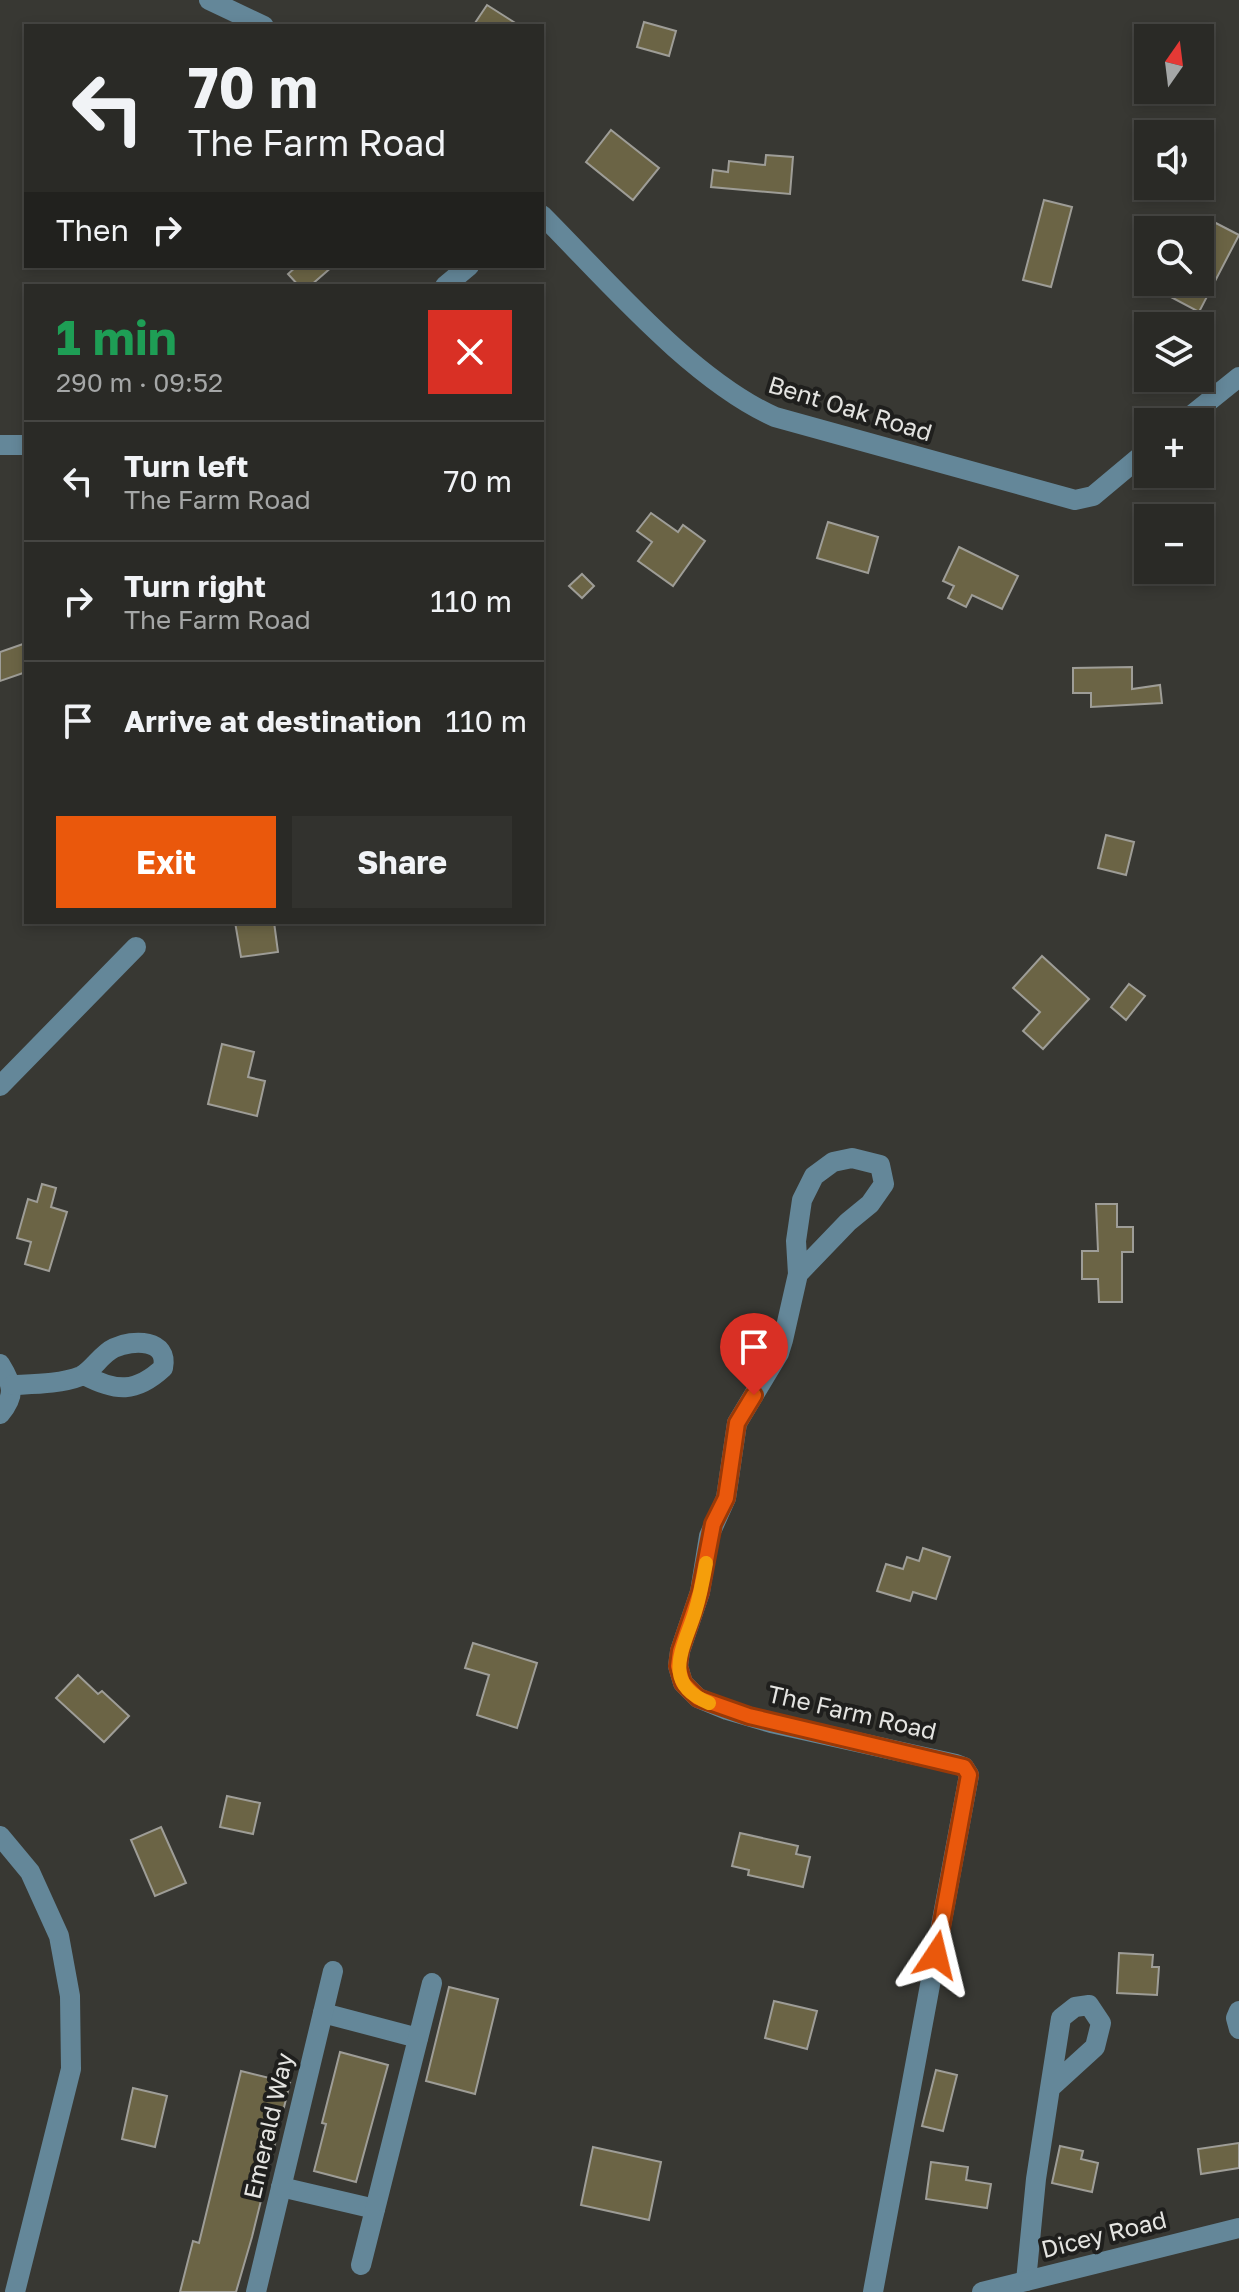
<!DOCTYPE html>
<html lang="en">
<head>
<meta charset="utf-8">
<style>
  :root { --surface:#2a2a26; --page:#32322e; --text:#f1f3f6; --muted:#a5a7a7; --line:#464643; --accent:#ea580c }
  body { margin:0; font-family:"Golos Text",sans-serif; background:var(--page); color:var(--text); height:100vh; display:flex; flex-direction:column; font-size:30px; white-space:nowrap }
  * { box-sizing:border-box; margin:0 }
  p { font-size:26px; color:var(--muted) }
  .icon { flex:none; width:44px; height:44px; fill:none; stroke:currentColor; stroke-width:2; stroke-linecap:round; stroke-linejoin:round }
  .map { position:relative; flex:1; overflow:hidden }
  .panel { position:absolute; left:24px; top:284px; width:520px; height:640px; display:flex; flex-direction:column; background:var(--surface); border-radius:0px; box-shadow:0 4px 12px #0003,0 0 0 2px var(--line) }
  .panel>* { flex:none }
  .guide { position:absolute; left:24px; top:24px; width:520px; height:244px; border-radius:0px; box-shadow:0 4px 12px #0003,0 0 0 2px var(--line); background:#2a2a26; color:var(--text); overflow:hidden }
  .needle { width:52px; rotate:14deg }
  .buttons { position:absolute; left:1134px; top:24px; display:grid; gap:16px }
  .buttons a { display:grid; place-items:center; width:80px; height:80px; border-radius:0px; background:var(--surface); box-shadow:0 4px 12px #0003,0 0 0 2px var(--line); font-size:40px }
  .pin { position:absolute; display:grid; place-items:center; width:68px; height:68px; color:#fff; margin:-82px -34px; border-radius:50% 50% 50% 0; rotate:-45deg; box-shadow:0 0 8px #0007 }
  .pin .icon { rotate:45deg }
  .me { position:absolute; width:88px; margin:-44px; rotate:10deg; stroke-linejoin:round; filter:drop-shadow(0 0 6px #0008) }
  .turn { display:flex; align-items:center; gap:28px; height:168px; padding:0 32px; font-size:36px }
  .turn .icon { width:104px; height:104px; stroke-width:2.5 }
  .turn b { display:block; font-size:56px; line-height:68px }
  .then { display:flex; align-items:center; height:76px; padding:0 32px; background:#0003; gap:16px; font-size:30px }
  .round { display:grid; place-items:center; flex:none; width:84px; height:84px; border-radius:0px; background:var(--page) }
  .summary { display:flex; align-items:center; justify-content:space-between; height:136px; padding:0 32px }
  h1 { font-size:48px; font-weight:700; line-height:60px; color:#1e9e55 }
  .primary-button { display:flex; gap:16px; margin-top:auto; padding:16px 32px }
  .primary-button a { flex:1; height:92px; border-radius:0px; background:var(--accent); color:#fff; font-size:32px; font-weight:700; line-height:92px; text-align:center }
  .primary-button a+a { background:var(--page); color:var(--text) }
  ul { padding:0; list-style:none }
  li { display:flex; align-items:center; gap:24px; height:120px; padding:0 32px; border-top:2px solid var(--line) }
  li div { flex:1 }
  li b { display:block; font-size:30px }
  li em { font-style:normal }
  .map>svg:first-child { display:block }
  .building { fill:#6b6445; stroke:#9e9d97; stroke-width:2 }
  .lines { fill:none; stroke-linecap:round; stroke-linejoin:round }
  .minor { stroke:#648799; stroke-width:20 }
  .route-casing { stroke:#983908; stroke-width:20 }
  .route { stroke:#ea580c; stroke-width:14 }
  .slow { stroke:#f59e0b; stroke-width:14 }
  .labels { text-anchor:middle; stroke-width:8; stroke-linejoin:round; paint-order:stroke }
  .street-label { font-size:24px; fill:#e4e4e1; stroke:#1f1f1d }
</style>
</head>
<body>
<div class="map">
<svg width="1239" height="2292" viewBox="0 0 1239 2292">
  <rect width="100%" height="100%" fill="#383833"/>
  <g class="building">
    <polygon points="487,5 520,26 473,26"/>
    <polygon points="644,22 676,31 669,56 637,47"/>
    <polygon points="611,130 659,168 633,200 586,162"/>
    <polygon points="766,155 793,157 790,194 711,187 713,170 728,172 729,161 765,165"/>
    <polygon points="1044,200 1072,207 1051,287 1023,280"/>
    <polygon points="1208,219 1239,235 1199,312 1169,296 1176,282 1200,282 1200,235"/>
    <polygon points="297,266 333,266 310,286 299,286 288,274"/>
    <polygon points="651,513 678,532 683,525 705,541 673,586 638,561 652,542 637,531"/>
    <polygon points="828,522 878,537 868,573 817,558"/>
    <polygon points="959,547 1018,576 1002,609 972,595 966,607 948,598 954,586 943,581"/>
    <polygon points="582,574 594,586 582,598 569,586"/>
    <polygon points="26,643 26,672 0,681 0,652"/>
    <polygon points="1132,667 1132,689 1160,685 1162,703 1091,707 1091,693 1073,693 1073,668"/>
    <polygon points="1106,835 1134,842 1126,875 1098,868"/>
    <polygon points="235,922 274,922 278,952 241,957"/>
    <polygon points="1042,956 1089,999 1043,1049 1023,1031 1040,1012 1013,988"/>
    <polygon points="1129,984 1145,996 1126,1020 1111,1007"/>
    <polygon points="222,1044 254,1052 248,1077 265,1081 257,1116 208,1104"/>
    <polygon points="42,1184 56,1188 51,1207 67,1212 49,1271 25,1264 31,1242 17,1238 28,1199 37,1202"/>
    <polygon points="1096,1204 1117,1204 1117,1227 1133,1227 1133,1252 1122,1252 1122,1302 1099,1302 1098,1279 1082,1279 1082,1251 1098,1251"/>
    <polygon points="923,1548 950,1557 936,1599 913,1592 910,1601 877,1591 886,1564 903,1569 907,1557 919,1561"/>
    <polygon points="473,1643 537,1663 517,1728 477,1715 489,1675 465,1668"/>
    <polygon points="78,1675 98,1694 102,1691 129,1716 104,1742 56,1698"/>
    <polygon points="227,1796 260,1803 253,1834 220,1827"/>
    <polygon points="161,1827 186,1883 155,1896 131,1840"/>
    <polygon points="740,1833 798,1846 796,1854 810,1857 803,1887 748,1875 749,1870 732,1866"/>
    <polygon points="1119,1953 1153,1955 1152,1967 1159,1967 1157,1995 1117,1993"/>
    <polygon points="449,1987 498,1999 475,2094 426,2081"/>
    <polygon points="774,2001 817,2011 807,2049 765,2038"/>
    <polygon points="340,2052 388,2065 356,2182 314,2171 326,2124 322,2123"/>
    <polygon points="936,2070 957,2075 943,2131 922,2126"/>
    <polygon points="241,2071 290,2083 252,2237 236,2292 180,2292 193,2241 199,2243"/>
    <polygon points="133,2088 167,2096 155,2147 122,2139"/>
    <polygon points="1239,2143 1239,2168 1201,2174 1198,2149"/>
    <polygon points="1060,2146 1083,2151 1081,2159 1098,2163 1092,2192 1052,2183"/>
    <polygon points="593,2147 661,2162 649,2220 581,2205"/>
    <polygon points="931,2162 968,2167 966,2180 991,2184 987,2208 926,2199"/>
  </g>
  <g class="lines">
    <g class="minor">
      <polyline points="209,0 264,26"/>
      <path d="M542 215C607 280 692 380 775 417L1075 500 1093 496 1148 450"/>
      <polyline points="445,286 469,266"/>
      <polyline points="1183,422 1239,377"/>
      <polyline points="0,445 26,445"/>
      <polyline points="0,1086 136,947"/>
      <polyline points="798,1274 848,1222 870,1204 884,1184 880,1165 852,1158 833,1162 814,1176 802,1200 796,1241 798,1274 783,1340 779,1353 737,1423 726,1498 709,1536 700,1592 680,1651 678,1666 683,1683 698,1698 727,1710 771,1723 956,1764 964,1767 969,1775 873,2292"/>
      <path d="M0 1364C13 1385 16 1395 0 1414"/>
      <path d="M13 1385C34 1384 61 1384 81 1376 93 1370 101 1354 114 1348 133 1339 169 1339 163 1368 136 1393 116 1392 84 1375"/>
      <polyline points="0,1836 30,1872 59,1936 70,1996 71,2069 15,2292"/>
      <polyline points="1239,2011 1236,2018 1239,2029"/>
      <polyline points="323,2013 418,2038"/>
      <polyline points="281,2187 375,2209"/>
      <polyline points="361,2265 432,1983"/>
      <polyline points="1026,2281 1036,2179 1050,2088 1095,2047 1101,2023 1089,2005 1075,2007 1061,2018 1050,2088"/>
      <polyline points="256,2292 333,1971"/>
      <polyline points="982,2292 1239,2228"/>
    </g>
  </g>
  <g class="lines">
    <defs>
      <polyline id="route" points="754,1395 737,1423 726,1498 713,1524 700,1592 680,1651 678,1666 683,1683 698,1698 749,1716 964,1767 969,1775 936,1955"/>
    </defs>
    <use href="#route" class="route-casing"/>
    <use href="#route" class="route"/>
    <path class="slow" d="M706 1563C703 1580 700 1596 695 1612 684 1648 660 1683 709 1703"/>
  </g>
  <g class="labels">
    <g class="street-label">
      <text transform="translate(850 409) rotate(17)" y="8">Bent Oak Road</text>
      <text transform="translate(852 1713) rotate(13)" y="8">The Farm Road</text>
      <text transform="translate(269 2126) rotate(-77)" y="8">Emerald Way</text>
      <text transform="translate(1104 2235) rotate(-14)" y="8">Dicey Road</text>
    </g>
  </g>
</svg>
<div class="buttons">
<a><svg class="needle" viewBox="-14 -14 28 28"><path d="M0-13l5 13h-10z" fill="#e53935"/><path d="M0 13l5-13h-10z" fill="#a5a7a7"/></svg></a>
<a><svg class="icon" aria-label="sound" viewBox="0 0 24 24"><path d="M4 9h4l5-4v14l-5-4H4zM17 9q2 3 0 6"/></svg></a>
<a><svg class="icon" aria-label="search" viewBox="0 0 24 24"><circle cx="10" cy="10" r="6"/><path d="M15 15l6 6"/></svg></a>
<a><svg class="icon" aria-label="layers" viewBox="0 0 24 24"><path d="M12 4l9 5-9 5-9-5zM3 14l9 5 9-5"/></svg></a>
<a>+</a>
<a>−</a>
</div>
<div class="pin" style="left:754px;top:1395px;background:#d93025"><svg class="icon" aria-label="arrive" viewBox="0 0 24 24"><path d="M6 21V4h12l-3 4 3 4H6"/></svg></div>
<svg class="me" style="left:936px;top:1955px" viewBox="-20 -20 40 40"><path d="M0-17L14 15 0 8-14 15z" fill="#ea580c" stroke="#fff" stroke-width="4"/></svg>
<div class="guide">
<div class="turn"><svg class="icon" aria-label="left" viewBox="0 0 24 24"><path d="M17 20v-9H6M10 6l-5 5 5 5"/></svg><div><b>70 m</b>The Farm Road</div></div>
<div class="then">Then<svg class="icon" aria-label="right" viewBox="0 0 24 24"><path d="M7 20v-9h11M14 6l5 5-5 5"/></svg></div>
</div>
<section class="panel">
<div class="summary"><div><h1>1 min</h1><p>290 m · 09:52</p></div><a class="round" style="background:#d93025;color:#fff"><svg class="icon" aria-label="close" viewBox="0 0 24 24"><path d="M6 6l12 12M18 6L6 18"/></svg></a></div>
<ul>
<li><svg class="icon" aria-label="left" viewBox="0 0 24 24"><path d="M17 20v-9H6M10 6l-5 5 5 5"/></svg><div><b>Turn left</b><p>The Farm Road</p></div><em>70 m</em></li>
<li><svg class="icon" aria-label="right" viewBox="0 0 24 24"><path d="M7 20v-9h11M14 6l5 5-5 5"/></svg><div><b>Turn right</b><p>The Farm Road</p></div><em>110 m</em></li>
<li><svg class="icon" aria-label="arrive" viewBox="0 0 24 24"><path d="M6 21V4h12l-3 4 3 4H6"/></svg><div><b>Arrive at destination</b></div><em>110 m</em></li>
</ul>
<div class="primary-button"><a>Exit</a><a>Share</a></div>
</section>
</div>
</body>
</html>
